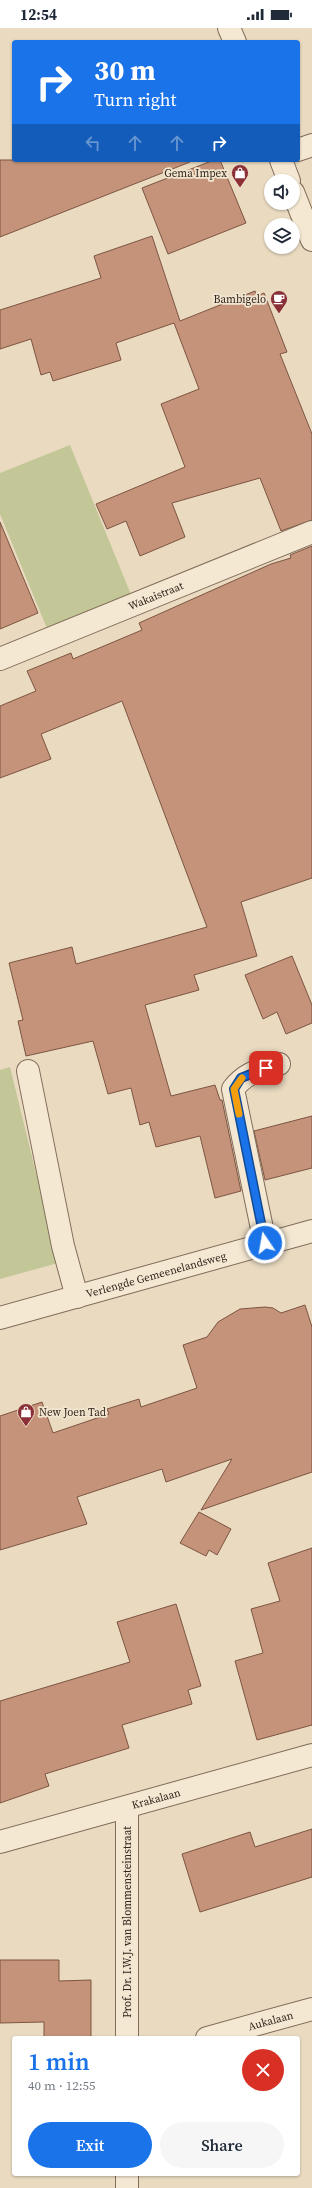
<!DOCTYPE html>
<html lang="en">
<head>
<meta charset="utf-8">
<style>
  :root { --surface:#fff; --page:#f6f6f7; --text:#1f2937; --muted:#747a83; --accent:#1a73e8 }
  body { margin:0; font-family:"Source Serif 4",serif; background:var(--page); color:var(--text); height:100vh; display:flex; flex-direction:column; font-size:15px; white-space:nowrap }
  * { box-sizing:border-box; margin:0 }
  p { font-size:13px; color:var(--muted) }
  .icon { flex:none; width:22px; height:22px; fill:none; stroke:currentColor; stroke-width:2; stroke-linecap:round; stroke-linejoin:round }
  .map { position:relative; flex:1; overflow:hidden }
  .panel { position:absolute; left:12px; top:2008px; width:288px; height:140px; display:flex; flex-direction:column; background:var(--surface); border-radius:4px; box-shadow:0 1px 3px #0004 }
  .panel>* { flex:none }
  .hud { position:absolute; left:12px; top:12px; width:288px; height:122px; border-radius:4px; box-shadow:0 1px 3px #0004; background:#1a73e8; color:#fff; overflow:hidden }
  .tools { position:absolute; left:264px; top:146px; display:grid; gap:8px }
  .tools a { display:grid; place-items:center; width:36px; height:36px; border-radius:50%; background:var(--surface); box-shadow:0 1px 3px #0004; font-size:20px }
  .pin { position:absolute; display:grid; place-items:center; width:34px; height:34px; color:#fff; margin:-17px; border-radius:8px; box-shadow:0 2px 6px #0006 }
  .me { position:absolute; width:44px; margin:-22px; rotate:348deg; stroke-linejoin:round; filter:drop-shadow(0 0 3px #0008) }
  .turn { display:flex; align-items:center; gap:14px; height:84px; padding:0 16px; font-size:18px }
  .turn .icon { width:52px; height:52px; stroke-width:2.5 }
  .turn b { display:block; font-size:28px; line-height:34px }
  .lanes { display:flex; align-items:center; height:38px; padding:0 16px; background:#0003; justify-content:center; gap:20px; direction:ltr }
  .lanes .off { opacity:.35 }
  .round { display:grid; place-items:center; flex:none; width:42px; height:42px; border-radius:21px; background:var(--page) }
  .headline { display:flex; align-items:center; justify-content:space-between; height:68px; padding:0 16px }
  h1 { font-size:24px; font-weight:600; line-height:30px; color:var(--accent) }
  .action { display:flex; gap:8px; margin-top:auto; padding:8px 16px }
  .action a { flex:1; height:46px; border-radius:24px; background:var(--accent); color:#fff; font-size:16px; font-weight:600; line-height:46px; text-align:center }
  .action a+a { background:var(--page); color:var(--text) }
  .status { display:flex; justify-content:space-between; align-items:center; height:28px; padding:0 20px; background:var(--surface); direction:ltr }
  .status svg { height:11px; fill:currentColor }
  .map>svg:first-child { display:block }
  .green { fill:#c3c696 }
  .building { fill:#c49379; stroke:#7d5542 }
  .lines { fill:none; stroke-linecap:round; stroke-linejoin:round }
  .minor-casing { stroke:#806c5a; stroke-width:24 }
  .minor { stroke:#f5e8d2; stroke-width:22 }
  .route-casing { stroke:#114b97; stroke-width:10 }
  .route { stroke:#1a73e8; stroke-width:7 }
  .slow { stroke:#f59e0b; stroke-width:7 }
  .labels { text-anchor:middle; stroke-width:3.5; stroke-linejoin:round; paint-order:stroke }
  .poi-label { font-size:11px; fill:#31251d; stroke:#f1e5cf; text-anchor:end }
  .street-label { font-size:11px; fill:#31251d; stroke:#f1e5cf }
</style>
</head>
<body>
<div class="status"><b>12:54</b><svg viewBox="0 0 49 12"><path d="M0 12V9h3v3zM5 12V6h3v6zM10 12V3h3v9zM15 12V0h3v12zM26 1h20v11H26zM47 4h2v5h-2z"/></svg></div>
<div class="map">
<svg width="312" height="2160" viewBox="0 0 312 2160">
  <rect width="100%" height="100%" fill="#e9dac0"/>
  <g class="green">
    <polygon points="70,417 132,569 48,603 0,486 0,445"/>
    <polygon points="10,1039 58,1235 0,1251 0,1042"/>
  </g>
  <g class="building">
    <polygon points="0,132 190,132 190,134 0,209"/>
    <polygon points="214,132 220,132 246,195 168,226 142,160"/>
    <polygon points="152,208 180,293 255,263 257,268 264,265 287,324 280,326 312,406 312,492 281,503 260,450 172,475 185,509 140,528 126,493 107,501 96,476 185,439 161,376 199,361 174,295 116,315 121,332 53,353 50,344 41,347 31,311 0,321 0,282 101,250 94,228"/>
    <polygon points="0,494 38,585 0,601"/>
    <polygon points="312,518 312,850 241,874 257,928 194,947 199,962 145,977 171,1068 215,1057 220,1072 222,1072 241,1163 215,1170 200,1108 156,1119 149,1094 140,1097 131,1060 108,1066 93,1013 26,1028 18,993 23,992 9,935 72,919 76,936 207,899 122,673 41,706 51,731 0,750 0,678 36,663 27,643 71,625 73,631 142,602 139,595 271,536 291,530 290,527"/>
    <polygon points="292,928 312,977 312,995 286,1006 277,984 263,991 245,947"/>
    <polygon points="312,1088 312,1140 265,1152 254,1103"/>
    <polygon points="305,1277 312,1299 312,1444 201,1482 232,1431 166,1454 162,1441 77,1469 87,1496 0,1522 0,1388 42,1374 53,1405 109,1386 107,1381 139,1371 141,1379 197,1360 183,1317 207,1309 218,1294 240,1281 265,1279 273,1280 281,1285"/>
    <polygon points="199,1484 231,1501 217,1527 209,1522 206,1528 180,1515"/>
    <polygon points="312,1520 312,1697 257,1712 235,1633 263,1625 251,1581 280,1573 268,1535"/>
    <polygon points="176,1576 201,1658 188,1662 192,1676 122,1697 129,1720 45,1746 49,1758 0,1775 0,1673 130,1634 117,1594"/>
    <polygon points="312,1801 312,1849 200,1884 182,1826 250,1804 255,1819"/>
    <polygon points="0,1932 59,1932 59,1953 91,1952 91,2010 44,2010 44,1994 0,1995"/>
  </g>
  <g class="lines">
    <defs>
      <g id="minor">
        <polyline points="229,0 235,14"/>
        <polyline points="298,122 312,117"/>
        <polyline points="281,132 289,153"/>
        <polyline points="293,164 312,212"/>
        <path id="s1" d="M0 631 312 504"/>
        <polyline points="28,1043 63,1218 77,1269"/>
        <path d="M265 1215 233 1061C246 1044 260 1042 279 1036"/>
        <path id="s2" d="M0 1290 312 1203"/>
        <path id="s3" d="M0 1814 312 1727"/>
        <polyline points="127,2010 127,1779"/>
        <path id="s4" d="M207 2010 312 1981"/>
        <polyline points="127,2146 127,2160"/>
      </g>
    </defs>
    <use href="#minor" class="minor-casing"/>
    <use href="#minor" class="minor"/>
  </g>
  <g class="lines">
    <defs>
      <polyline id="route" points="265,1215 234,1061 241,1050 266,1040"/>
    </defs>
    <use href="#route" class="route-casing"/>
    <use href="#route" class="route"/>
    <polyline class="slow" points="239,1086 234,1061 242,1050"/>
  </g>
  <defs>
    <symbol id="shop-pin" viewBox="-11 -11 22 30"><path d="M0 17L-7.5 6A9.5 9.5 0 1 1 7.5 6Z" fill="#8a3036" stroke="#f1e5cf"/><path d="M-5-2.5h2.3a2.7 3.5 0 0 1 5.4 0H5L5.5 6h-11ZM-1.5-2.5h3a1.5 2.3 0 0 0-3 0Z" fill="#fff"/></symbol>
    <symbol id="cafe-pin" viewBox="-11 -11 22 30"><path d="M0 17L-7.5 6A9.5 9.5 0 1 1 7.5 6Z" fill="#8a3036" stroke="#f1e5cf"/><path d="M-5.5-4.5H6V0H3Q3 3.5 0 3.5H-2.5Q-5.5 3.5-5.5 0ZM3-3.2v2h1.7v-2ZM-6 4.5H4V6H-6Z" fill="#fff"/></symbol>
  </defs>
  <g fill-rule="evenodd">
    <use href="#shop-pin" x="230" y="135" width="20" height="27"/>
    <use href="#cafe-pin" x="269" y="261" width="20" height="27"/>
    <use href="#shop-pin" x="16" y="1374" width="20" height="27"/>
  </g>
  <g class="labels">
    <g class="poi-label">
      <text x="227" y="149">Gema Impex</text>
      <text x="266" y="275">Bambigelo</text>
      <text x="39" y="1388" text-anchor="start">New Joen Tad</text>
    </g>
    <g class="street-label">
      <text dy="4" stroke="none"><textPath href="#s1" startOffset="168">Wakaistraat</textPath></text>
      <text dy="4" stroke="none"><textPath href="#s2" startOffset="162">Verlengde Gemeenelandsweg</textPath></text>
      <text dy="4" stroke="none"><textPath href="#s3" startOffset="162">Krakalaan</textPath></text>
      <text transform="translate(127 1894) rotate(-90)" y="4">Prof. Dr. I.W.J. van Blommensteinstraat</text>
      <text dy="4" stroke="none"><textPath href="#s4" startOffset="66">Aukalaan</textPath></text>
    </g>
  </g>
</svg>
<div class="tools">
<a><svg class="icon" aria-label="sound" viewBox="0 0 24 24"><path d="M4 9h4l5-4v14l-5-4H4zM17 9q2 3 0 6"/></svg></a>
<a><svg class="icon" aria-label="layers" viewBox="0 0 24 24"><path d="M12 4l9 5-9 5-9-5zM3 14l9 5 9-5"/></svg></a>
</div>
<div class="pin" style="left:266px;top:1040px;background:#d93025"><svg class="icon" aria-label="arrive" viewBox="0 0 24 24"><path d="M6 21V4h12l-3 4 3 4H6"/></svg></div>
<svg class="me" style="left:265px;top:1215px" viewBox="-20 -20 40 40"><circle r="17" fill="#1a73e8" stroke="#fff" stroke-width="3"/><path d="M0-11L8 9 0 5-8 9z" fill="#fff"/></svg>
<div class="hud">
<div class="turn"><svg class="icon" aria-label="right" viewBox="0 0 24 24"><path d="M7 20v-9h11M14 6l5 5-5 5"/></svg><div><b>30 m</b>Turn right</div></div>
<div class="lanes"><svg class="icon off" aria-label="left" viewBox="0 0 24 24"><path d="M17 20v-9H6M10 6l-5 5 5 5"/></svg><svg class="icon off" aria-label="ahead" viewBox="0 0 24 24"><path d="M12 20V5M6 11l6-6 6 6"/></svg><svg class="icon off" aria-label="ahead" viewBox="0 0 24 24"><path d="M12 20V5M6 11l6-6 6 6"/></svg><svg class="icon" aria-label="right" viewBox="0 0 24 24"><path d="M7 20v-9h11M14 6l5 5-5 5"/></svg></div>
</div>
<section class="panel">
<div class="headline"><div><h1>1 min</h1><p>40 m · 12:55</p></div><a class="round" style="background:#d93025;color:#fff"><svg class="icon" aria-label="close" viewBox="0 0 24 24"><path d="M6 6l12 12M18 6L6 18"/></svg></a></div>
<div class="action"><a>Exit</a><a>Share</a></div>
</section>
</div>
</body>
</html>
